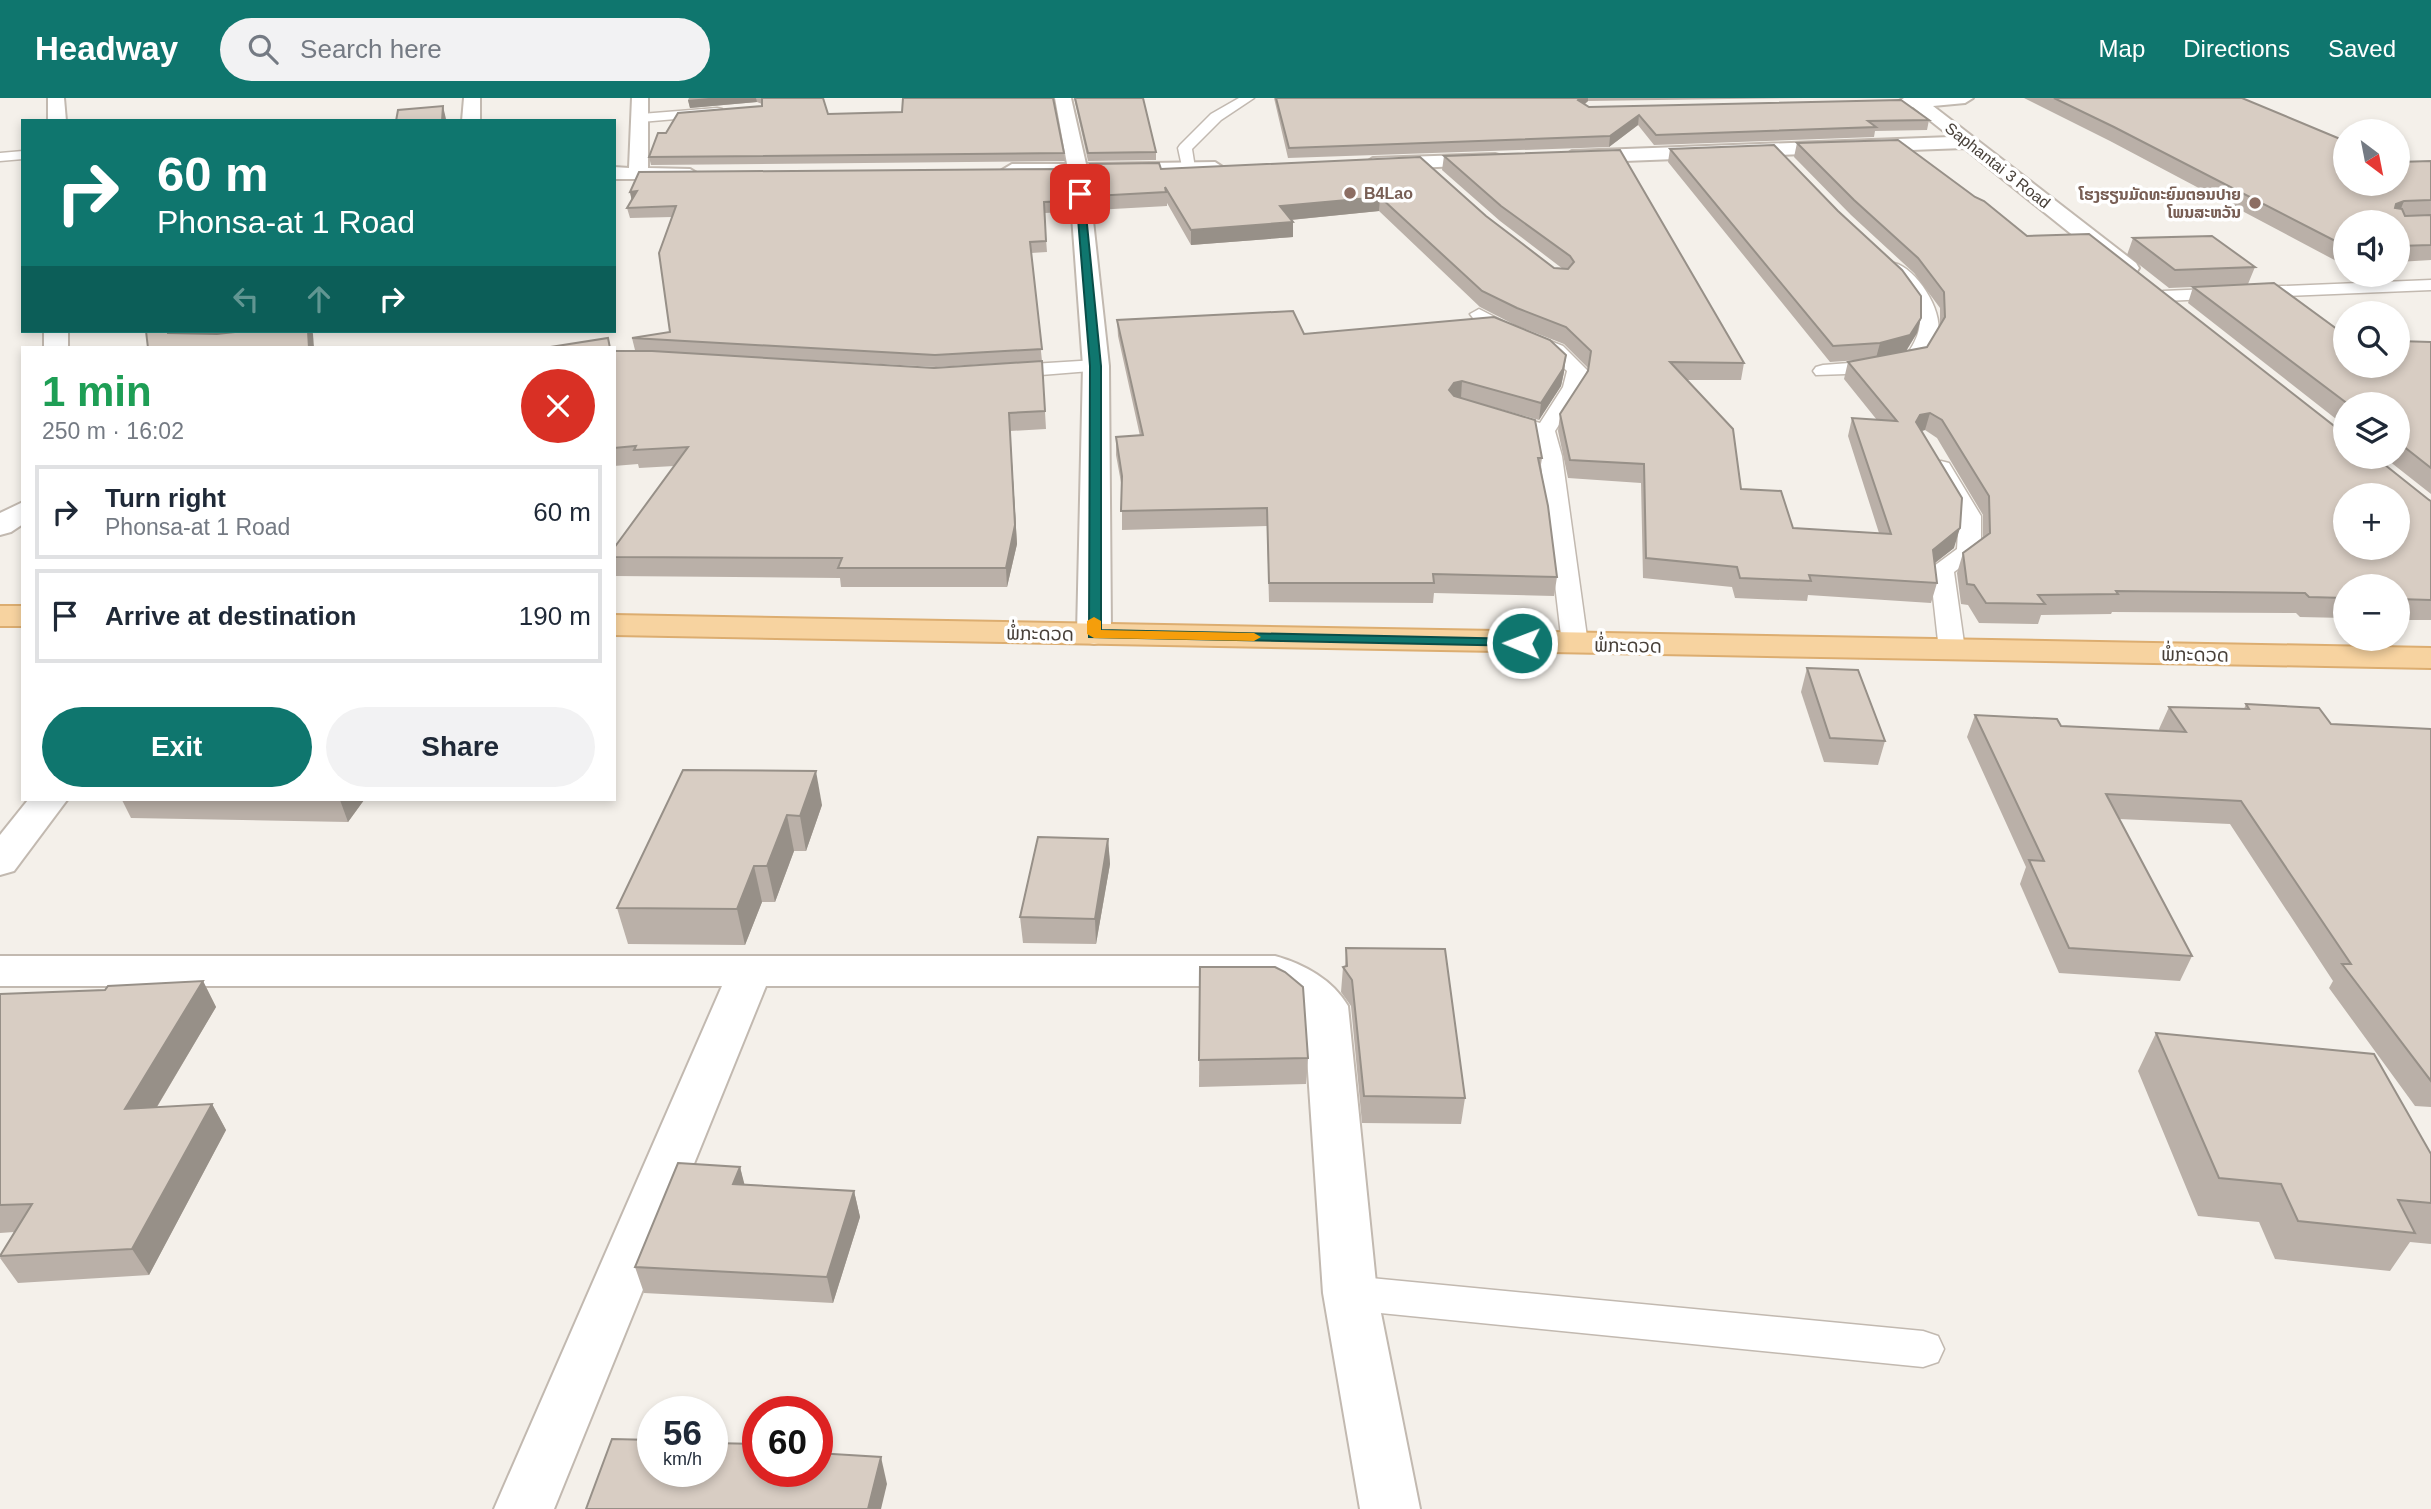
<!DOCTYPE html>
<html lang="en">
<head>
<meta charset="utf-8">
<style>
  :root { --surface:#fff; --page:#f2f2f3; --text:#1f2937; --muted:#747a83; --line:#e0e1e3; --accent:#0f766e }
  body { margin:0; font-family:Helvetica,"Noto Sans Lao",sans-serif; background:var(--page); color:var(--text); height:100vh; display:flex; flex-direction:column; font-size:26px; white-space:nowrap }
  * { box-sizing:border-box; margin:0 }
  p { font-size:23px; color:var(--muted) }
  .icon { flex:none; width:38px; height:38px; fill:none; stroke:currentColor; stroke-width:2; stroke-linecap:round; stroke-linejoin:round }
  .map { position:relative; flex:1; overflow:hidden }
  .panel { position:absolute; left:21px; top:248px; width:595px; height:455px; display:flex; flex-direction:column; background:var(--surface); border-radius:0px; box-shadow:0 4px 10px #0003 }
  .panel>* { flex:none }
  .top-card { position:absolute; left:21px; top:21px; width:595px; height:214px; border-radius:0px; box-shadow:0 4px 10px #0003; background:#0f766e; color:#fff; overflow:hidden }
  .needle { width:46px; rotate:148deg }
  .tools { position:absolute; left:2333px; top:21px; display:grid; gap:14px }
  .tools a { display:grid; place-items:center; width:77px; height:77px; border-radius:50%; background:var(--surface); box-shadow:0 4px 10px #0003; font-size:35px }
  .speed { position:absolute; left:637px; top:1298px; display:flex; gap:14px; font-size:35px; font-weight:700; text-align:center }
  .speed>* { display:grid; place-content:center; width:91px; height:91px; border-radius:50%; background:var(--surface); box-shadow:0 4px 10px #0003; line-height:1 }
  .speed small { font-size:18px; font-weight:400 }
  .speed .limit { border:10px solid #d22; background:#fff; color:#111 }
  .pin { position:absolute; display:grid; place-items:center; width:60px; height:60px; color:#fff; margin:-30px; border-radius:14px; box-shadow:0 4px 10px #0006 }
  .me { position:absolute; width:77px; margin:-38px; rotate:271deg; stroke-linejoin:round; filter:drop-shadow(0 0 5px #0008) }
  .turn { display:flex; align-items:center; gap:24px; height:147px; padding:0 21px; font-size:32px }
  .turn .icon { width:91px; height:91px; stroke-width:2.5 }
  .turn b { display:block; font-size:49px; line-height:60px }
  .lanes { display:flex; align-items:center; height:66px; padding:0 21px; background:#0003; justify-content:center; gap:35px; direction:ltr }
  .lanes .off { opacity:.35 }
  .round { display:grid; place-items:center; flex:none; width:74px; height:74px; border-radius:37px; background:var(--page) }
  .head { display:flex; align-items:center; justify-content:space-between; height:119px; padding:0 21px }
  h1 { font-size:42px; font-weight:600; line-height:52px; color:#1e9e55 }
  .cta { display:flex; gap:14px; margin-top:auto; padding:14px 21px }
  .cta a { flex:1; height:80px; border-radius:42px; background:var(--accent); color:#fff; font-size:28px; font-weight:600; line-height:80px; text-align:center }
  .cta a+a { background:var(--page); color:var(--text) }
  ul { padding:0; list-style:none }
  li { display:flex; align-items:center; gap:21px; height:94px; margin:0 14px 10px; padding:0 7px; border:4px solid var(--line); border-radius:0px }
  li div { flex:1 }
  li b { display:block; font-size:26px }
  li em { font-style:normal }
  header { display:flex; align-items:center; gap:42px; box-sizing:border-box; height:98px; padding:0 35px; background:var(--accent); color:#fff }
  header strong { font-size:33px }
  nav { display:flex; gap:38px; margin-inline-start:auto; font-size:24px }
  .search { width:490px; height:63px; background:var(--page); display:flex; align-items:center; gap:18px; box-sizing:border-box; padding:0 24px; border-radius:38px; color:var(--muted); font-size:26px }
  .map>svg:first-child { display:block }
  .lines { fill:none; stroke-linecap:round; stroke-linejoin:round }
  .service-casing { stroke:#c2b9b0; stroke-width:3 }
  .minor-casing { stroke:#c2b9b0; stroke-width:4 }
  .primary-casing { stroke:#dcad70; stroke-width:4 }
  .service { fill:#fff; fill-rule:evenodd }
  .minor { fill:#fff; fill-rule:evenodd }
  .primary { fill:#f7d3a0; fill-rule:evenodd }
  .wall { fill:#bab0a8 }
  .shaded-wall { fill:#979088 }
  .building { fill:#d8cdc3; stroke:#979088; stroke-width:2; fill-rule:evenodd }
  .route { fill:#0f766e; stroke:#0a4d48; stroke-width:2 }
  .slow { fill:#f59e0b }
  .education-dot { fill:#8d6e63; stroke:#fff; stroke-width:2.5 }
  .labels { text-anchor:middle; stroke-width:7; stroke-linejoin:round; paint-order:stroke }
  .far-street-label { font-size:16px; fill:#484039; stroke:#fff }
  .far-education-label { font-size:16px; font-weight:bold; fill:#785e54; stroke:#fff; text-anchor:start }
  .street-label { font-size:19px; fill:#484039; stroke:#fff }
</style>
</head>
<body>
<header>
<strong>Headway</strong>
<div class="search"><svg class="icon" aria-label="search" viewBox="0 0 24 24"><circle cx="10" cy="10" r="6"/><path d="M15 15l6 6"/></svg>Search here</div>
<nav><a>Map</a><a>Directions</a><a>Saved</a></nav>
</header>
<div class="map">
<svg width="2431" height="1411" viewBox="0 0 2431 1411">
  <rect width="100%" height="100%" fill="#f4f0ea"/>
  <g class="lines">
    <defs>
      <g id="service">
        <polygon points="1239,0 1254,0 1221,22 1192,51 1195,70 1188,74 1183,73 1178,50 1180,47 1211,16"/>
        <polygon points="717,10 722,11 722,17 641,24 634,20 641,16"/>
        <polygon points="23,53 23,61 0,63 0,55"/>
        <path d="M1894 165C1916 170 1943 212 1938 235 1936 245 1928 255 1922 263L1876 275 1816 277 1813 273 1816 269 1823 267 1876 263 1908 255C1936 214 1909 201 1885 170Z"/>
        <polygon points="2431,182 2431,192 2163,203 2154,198 2163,193"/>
        <polygon points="1479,211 1514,229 1563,248 1587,272 1583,289 1555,333 1562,358 1588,546 1584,552 1575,554 1566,552 1562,546 1540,358 1535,337 1490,323 1487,319 1490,315 1497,313 1540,325 1563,289 1567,273 1549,256 1500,237 1473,220 1470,216"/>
        <polygon points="1096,262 1106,268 1103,272 1002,280 992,274 1002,268"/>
        <polygon points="1941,363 1949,365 1981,418 1981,454 1954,474 1965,552 1961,558 1952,560 1943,558 1939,552 1930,471 1957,451 1959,418 1930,370 1933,365"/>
        <polygon points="1350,1178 1923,1233 1938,1238 1944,1251 1938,1264 1923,1269 1350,1212 1335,1207 1329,1195 1335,1183"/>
      </g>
      <g id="minor">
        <polygon points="48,0 64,0 66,23 48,23"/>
        <polygon points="464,0 480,0 480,23 462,23"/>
        <polygon points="632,0 648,0 648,70 690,71 700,77 697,81 614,81 614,69 629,70"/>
        <polygon points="1055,0 1071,0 1086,66 1215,64 1224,70 1215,76 1088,77 1109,268 1111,536 1106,543 1094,546 1082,543 1077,536 1083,268 1069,77 1012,78 1002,72 1012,66 1067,66"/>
        <polygon points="1904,0 1973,0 1965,5 1933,8 2136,165 2139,170 2136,175 2120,175 1964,50 1572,65 1563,59 1572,53 1951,39 1913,9 1898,9 1896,5"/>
        <polygon points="1495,56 1502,58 1504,62 1502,66 1373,72 1364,66 1373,60"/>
        <rect x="44" y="233" width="24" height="17"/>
        <polygon points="23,404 23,426 11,434 0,437 0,415"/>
        <polygon points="28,702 67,702 14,773 0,777 0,737"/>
        <path d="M0 858H1275C1304 866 1333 882 1348 908L1377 1195 1420 1411H1360L1323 1195 1304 914 1286 898 1268 888H766L554 1411H494L722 888H0Z"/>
      </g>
      <g id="primary">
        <rect x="0" y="508" width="23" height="20"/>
        <polygon points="614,517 2431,550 2431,570 614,537"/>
      </g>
    </defs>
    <use href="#service" class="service-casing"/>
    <use href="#minor" class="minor-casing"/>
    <use href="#primary" class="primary-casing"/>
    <use href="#service" class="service"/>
    <use href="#minor" class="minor"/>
    <use href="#primary" class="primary"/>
  </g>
  <g class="wall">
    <polygon points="689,0 823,0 828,16 1064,55 1065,63 651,67 649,59 666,35 762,8 762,6 757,4 690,10 688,2"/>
    <polygon points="1074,0 1143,0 1156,54 1156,62 1088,63"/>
    <polygon points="1274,0 1805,0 1588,3 1585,6 1589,9 1929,22 1927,32 1875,33 1874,39 1654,47 1638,27 1609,49 1288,60"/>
    <polygon points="2024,0 2242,0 2345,86 2431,63 2431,162 2398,164 2398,124 2345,124 2345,166 2342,166 2110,43"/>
    <polygon points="1797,45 2027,138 2431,403 2431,522 2398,522 2398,488 2345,488 2345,520 2300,519 2296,515 2112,514 2111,516 2041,517 2038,526 1979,525 1968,507 1961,506 1957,475 1963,455 1983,439 1983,417 1937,340 1925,332 1921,333 1954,450 1935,465 1937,485 1931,505 1808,497 1807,503 1735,500 1732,489 1643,480 1641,385 1568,380 1558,333 1560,316 1588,273 1588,270 1564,246 1515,227 1480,209 1379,113 1291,122 1293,139 1191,147 1167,105 1167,108 1095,112 1090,66 1161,71 1420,59 1486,118 1554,170 1563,171 1500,123 1442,72 1444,58 1744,265 1741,282 1687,282 1741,391 1793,430 1879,435 1848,338 1852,320 1877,322 1844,281 1848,264 1859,262 1830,264 1668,64 1670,51 1921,220 1917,235 1906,253 1927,249 1940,227 1940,210 1914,175 1851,117 1794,59"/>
    <polygon points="1066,71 1069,114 1044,115 1047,154 1031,155 1042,263 936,269 753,259 934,270 1042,263 1046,331 1010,333 1017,446 1007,489 841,489 840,480 614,478 614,450 674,368 639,370 638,366 614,368 614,253 647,253 635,252 632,240 670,234 672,119 630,120 627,110 632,102 630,94"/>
    <polygon points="2133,140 2255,169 2248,186 2345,268 2431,244 2431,396 2384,359 2398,359 2398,306 2345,306 2345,328 2188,205 2193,189 2169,190 2127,157"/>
    <polygon points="1117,222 1304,236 1564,274 1561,288 1539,322 1482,306 1542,360 1540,373 1557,479 1554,498 1434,495 1433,505 1269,504 1267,428 1122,432 1122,390 1116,357 1116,339 1140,338 1118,238"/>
    <polygon points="1807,570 1885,643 1878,667 1824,664 1801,594"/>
    <polygon points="2246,606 2331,626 2431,631 2431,1009 2415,1008 2329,890 2333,883 2230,726 2119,721 2192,858 2180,883 2059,875 2020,786 2026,769 1967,639 1975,617 2061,628 2160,633 2159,631 2169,609 2244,611"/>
    <polygon points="683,672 822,707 806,753 794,753 775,804 762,804 745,847 628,846 617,810"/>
    <polygon points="122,702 364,702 348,724 131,720"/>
    <polygon points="1108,741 1110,766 1096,846 1023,845 1020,819"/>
    <polygon points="1346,850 1465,1000 1461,1026 1362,1025 1351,908 1341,894 1343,869 1345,869"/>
    <polygon points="1200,869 1308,960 1306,986 1199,989"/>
    <polygon points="203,883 216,909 157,1009 212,1006 226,1032 149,1177 18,1185 0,1160 14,1134 0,1135 0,896 105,892"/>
    <polygon points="2156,935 2431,1056 2431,1146 2410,1144 2390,1173 2275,1161 2259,1124 2198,1118 2138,973"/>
    <polygon points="740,1069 744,1087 854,1093 860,1119 833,1205 644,1195 635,1169"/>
  </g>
  <g class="shaded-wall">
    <polygon points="709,0 756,0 757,4 690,10 688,2"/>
    <polygon points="1580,0 1588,0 1588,3 1577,12 1578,2"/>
    <polygon points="443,8 446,21 446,23 442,23"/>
    <polygon points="1639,17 1638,27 1609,49 1610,38"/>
    <polygon points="637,93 632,104 630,94"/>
    <polygon points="1380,99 1379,113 1279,123 1280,108"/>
    <polygon points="2404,103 2398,118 2390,122 2396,106"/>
    <polygon points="1293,124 1293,139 1191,147 1191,132"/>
    <polygon points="1921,220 1917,235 1906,253 1876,260 1880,245"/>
    <polygon points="168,233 249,233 185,241 168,235"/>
    <polygon points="308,233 312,233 313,236 314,250 309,250"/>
    <polygon points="1566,257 1564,274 1561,288 1539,322 1541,305"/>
    <polygon points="1462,283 1461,300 1452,302 1449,292 1454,285"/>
    <polygon points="1009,315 1017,446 1007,489 1006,470"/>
    <polygon points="1930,315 1925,332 1915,335 1916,324 1920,317"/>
    <polygon points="1960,430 1954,450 1927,471 1933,452"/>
    <polygon points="816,673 822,707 806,753 800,718"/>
    <polygon points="340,702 364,702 348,724"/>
    <polygon points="787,717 794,753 775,804 767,768"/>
    <polygon points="1108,741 1110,766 1096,846 1095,821"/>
    <polygon points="754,768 762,804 745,847 737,811"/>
    <polygon points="203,883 216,909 140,1037 125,1011"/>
    <polygon points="212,1006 226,1032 149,1177 132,1151"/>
    <polygon points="740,1069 747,1096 733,1086"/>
    <polygon points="854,1093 860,1119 833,1205 827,1179"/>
    <polygon points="881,1359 887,1386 881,1411 868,1411"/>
  </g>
  <g class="building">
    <polygon points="762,0 823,0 828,16 902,14 903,0 1053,0 1064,55 649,59 658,35 666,35 678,15 762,8"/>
    <polygon points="1075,0 1143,0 1156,54 1088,55"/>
    <polygon points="1276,0 1580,0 1578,2 1589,9 1901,2 1929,22 1868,23 1876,29 1656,37 1639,17 1610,38 1289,50"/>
    <polygon points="2054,0 2242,0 2345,43 2345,86 2398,86 2398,64 2431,63 2431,102 2404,103 2396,106 2395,110 2402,111 2405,118 2431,117 2431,147 2398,148 2398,124 2345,124 2345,148 2114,29"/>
    <polygon points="443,8 442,23 396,23 398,12"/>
    <path d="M1898 42 1975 99 1984 103 2027 138 2089 136 2342 334 2345 335V359H2375L2429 402 2431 403V502L2398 501V488H2345V500L2309 499 2305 495 2116 493 2118 496 2038 497 2045 506 1986 505 1974 487 1967 486 1963 455 1990 435 1989 398 1942 322 1930 315 1920 317 1916 324 1962 400 1960 430 1933 452 1937 485 1809 477 1811 483 1740 480 1737 469 1646 460 1644 366 1570 362 1560 316 1588 273 1591 253 1566 229 1517 210 1482 193 1380 99 1280 108 1293 124 1191 132 1165 89 1166 94 1094 98 1090 66 1159 65 1161 71 1420 59 1486 118 1554 170 1568 171 1574 164 1570 158 1501 108 1444 58 1620 52 1744 265 1670 264 1733 331 1741 391 1781 393 1793 430 1891 436 1852 320 1897 323 1848 264 1927 249 1945 219 1944 194 1918 160 1854 102 1797 45ZM2345 397H2398V450H2345Z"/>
    <polygon points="1774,47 1838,113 1902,172 1921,198 1921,220 1910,237 1880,245 1833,248 1670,51"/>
    <polygon points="1066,71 1068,103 1044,104 1046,143 1030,144 1042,251 935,257 632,240 670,234 659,155 676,108 627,110 637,93 630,94 639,74"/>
    <polygon points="2212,138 2255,169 2175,172 2133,140"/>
    <polygon points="2274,185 2345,237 2345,268 2398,268 2398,243 2431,244 2431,370 2398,344 2398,306 2348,306 2193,189"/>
    <polygon points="1293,213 1304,236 1494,219 1550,242 1566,257 1563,271 1541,305 1462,283 1454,285 1449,292 1454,298 1535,322 1542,360 1538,360 1548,408 1557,479 1433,476 1434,485 1269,485 1267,410 1121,413 1122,378 1116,339 1143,337 1117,222"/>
    <polygon points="146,233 168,233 168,235 217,236 244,233 308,233 309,250 148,250"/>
    <polygon points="608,240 610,250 544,250"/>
    <polygon points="614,253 652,253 934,270 1042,263 1045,313 1009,315 1015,427 1006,470 838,470 842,460 614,459 614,450 688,349 634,352 636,348 614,350"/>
    <polygon points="1807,570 1858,572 1885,643 1830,640"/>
    <polygon points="2246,606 2319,610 2331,626 2431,631 2431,983 2342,866 2351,866 2241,703 2106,696 2192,858 2069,850 2029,762 2044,763 1975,617 2057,621 2061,628 2186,634 2169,609 2249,611"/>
    <polygon points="683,672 816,673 800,718 787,717 767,768 754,768 737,811 617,810"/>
    <polygon points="1038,739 1108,741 1095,821 1020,819"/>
    <polygon points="1346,850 1445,851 1465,1000 1364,998 1352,882 1343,869 1347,868"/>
    <polygon points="1200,869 1275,869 1285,874 1303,889 1308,960 1199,962"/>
    <polygon points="203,883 125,1011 212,1006 132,1151 0,1158 32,1106 0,1107 0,896 105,892 108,888"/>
    <polygon points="2156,935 2374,956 2431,1056 2431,1105 2398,1102 2415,1135 2298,1123 2281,1086 2219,1080"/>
    <polygon points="678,1065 740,1069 733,1086 854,1093 827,1179 635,1169"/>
    <polygon points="612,1341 653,1342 653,1374 712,1374 712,1345 758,1346 756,1351 758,1351 758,1374 817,1374 817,1355 881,1359 868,1411 586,1411"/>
  </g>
  <polygon class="route" points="1080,93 1084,96 1101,268 1101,532 1522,541 1529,545 1527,548 1089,539 1090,268 1076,96"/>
  <polygon class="slow" points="1094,519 1101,523 1101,532 1254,535 1261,539 1254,543 1094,540 1087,536 1087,523"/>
  <g class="education-dot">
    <circle cx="1350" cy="95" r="7"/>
    <circle cx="2255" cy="105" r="7"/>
  </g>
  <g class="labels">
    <g class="far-street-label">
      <text transform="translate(1998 67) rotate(38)" y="6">Saphantai 3 Road</text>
    </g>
    <g class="far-education-label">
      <text x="1364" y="101">B4Lao</text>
      <text x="2241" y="102" text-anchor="end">ໂຮງຮຽນມັດທະຍົມຕອນປາຍ<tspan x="2241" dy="18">ໂພນສະຫວັນ</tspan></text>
    </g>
    <g class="street-label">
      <text transform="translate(1040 535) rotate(1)" y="7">ພໍ່ກະດວດ</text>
      <text transform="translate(1628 547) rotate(1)" y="7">ພໍ່ກະດວດ</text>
      <text transform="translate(2195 556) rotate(1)" y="7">ພໍ່ກະດວດ</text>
    </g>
  </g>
</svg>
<div class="tools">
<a><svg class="needle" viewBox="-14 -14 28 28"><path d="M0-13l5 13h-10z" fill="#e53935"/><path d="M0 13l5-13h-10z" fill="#747a83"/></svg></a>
<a><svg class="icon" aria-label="sound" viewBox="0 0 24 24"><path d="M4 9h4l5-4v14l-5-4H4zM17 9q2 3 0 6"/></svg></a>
<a><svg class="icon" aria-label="search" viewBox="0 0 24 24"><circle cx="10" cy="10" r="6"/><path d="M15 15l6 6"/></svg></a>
<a><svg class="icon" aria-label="layers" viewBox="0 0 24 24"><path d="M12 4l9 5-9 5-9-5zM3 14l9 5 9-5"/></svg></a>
<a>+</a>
<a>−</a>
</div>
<div class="speed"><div>56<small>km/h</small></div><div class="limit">60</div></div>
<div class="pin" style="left:1080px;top:96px;background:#d93025"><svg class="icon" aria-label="arrive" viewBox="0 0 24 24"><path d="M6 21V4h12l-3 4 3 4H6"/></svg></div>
<svg class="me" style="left:1522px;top:545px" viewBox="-20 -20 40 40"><circle r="17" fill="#0f766e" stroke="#fff" stroke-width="3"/><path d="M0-11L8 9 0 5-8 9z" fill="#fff"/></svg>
<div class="top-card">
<div class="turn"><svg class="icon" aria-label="right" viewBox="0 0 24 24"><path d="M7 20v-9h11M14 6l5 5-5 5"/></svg><div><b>60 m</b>Phonsa-at 1 Road</div></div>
<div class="lanes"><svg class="icon off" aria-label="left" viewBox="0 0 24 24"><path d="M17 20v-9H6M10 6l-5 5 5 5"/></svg><svg class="icon off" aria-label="ahead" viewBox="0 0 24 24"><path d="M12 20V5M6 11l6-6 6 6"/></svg><svg class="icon" aria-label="right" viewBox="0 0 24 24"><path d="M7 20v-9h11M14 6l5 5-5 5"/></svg></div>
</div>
<section class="panel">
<div class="head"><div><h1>1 min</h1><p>250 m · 16:02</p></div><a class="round" style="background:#d93025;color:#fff"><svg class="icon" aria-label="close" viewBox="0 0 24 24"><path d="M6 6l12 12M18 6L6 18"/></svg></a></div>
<ul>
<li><svg class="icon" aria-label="right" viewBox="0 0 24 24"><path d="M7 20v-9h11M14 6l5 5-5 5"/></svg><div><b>Turn right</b><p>Phonsa-at 1 Road</p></div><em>60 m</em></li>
<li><svg class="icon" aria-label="arrive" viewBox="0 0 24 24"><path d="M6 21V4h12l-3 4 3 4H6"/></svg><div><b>Arrive at destination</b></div><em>190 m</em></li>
</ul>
<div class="cta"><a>Exit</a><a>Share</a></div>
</section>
</div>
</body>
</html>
